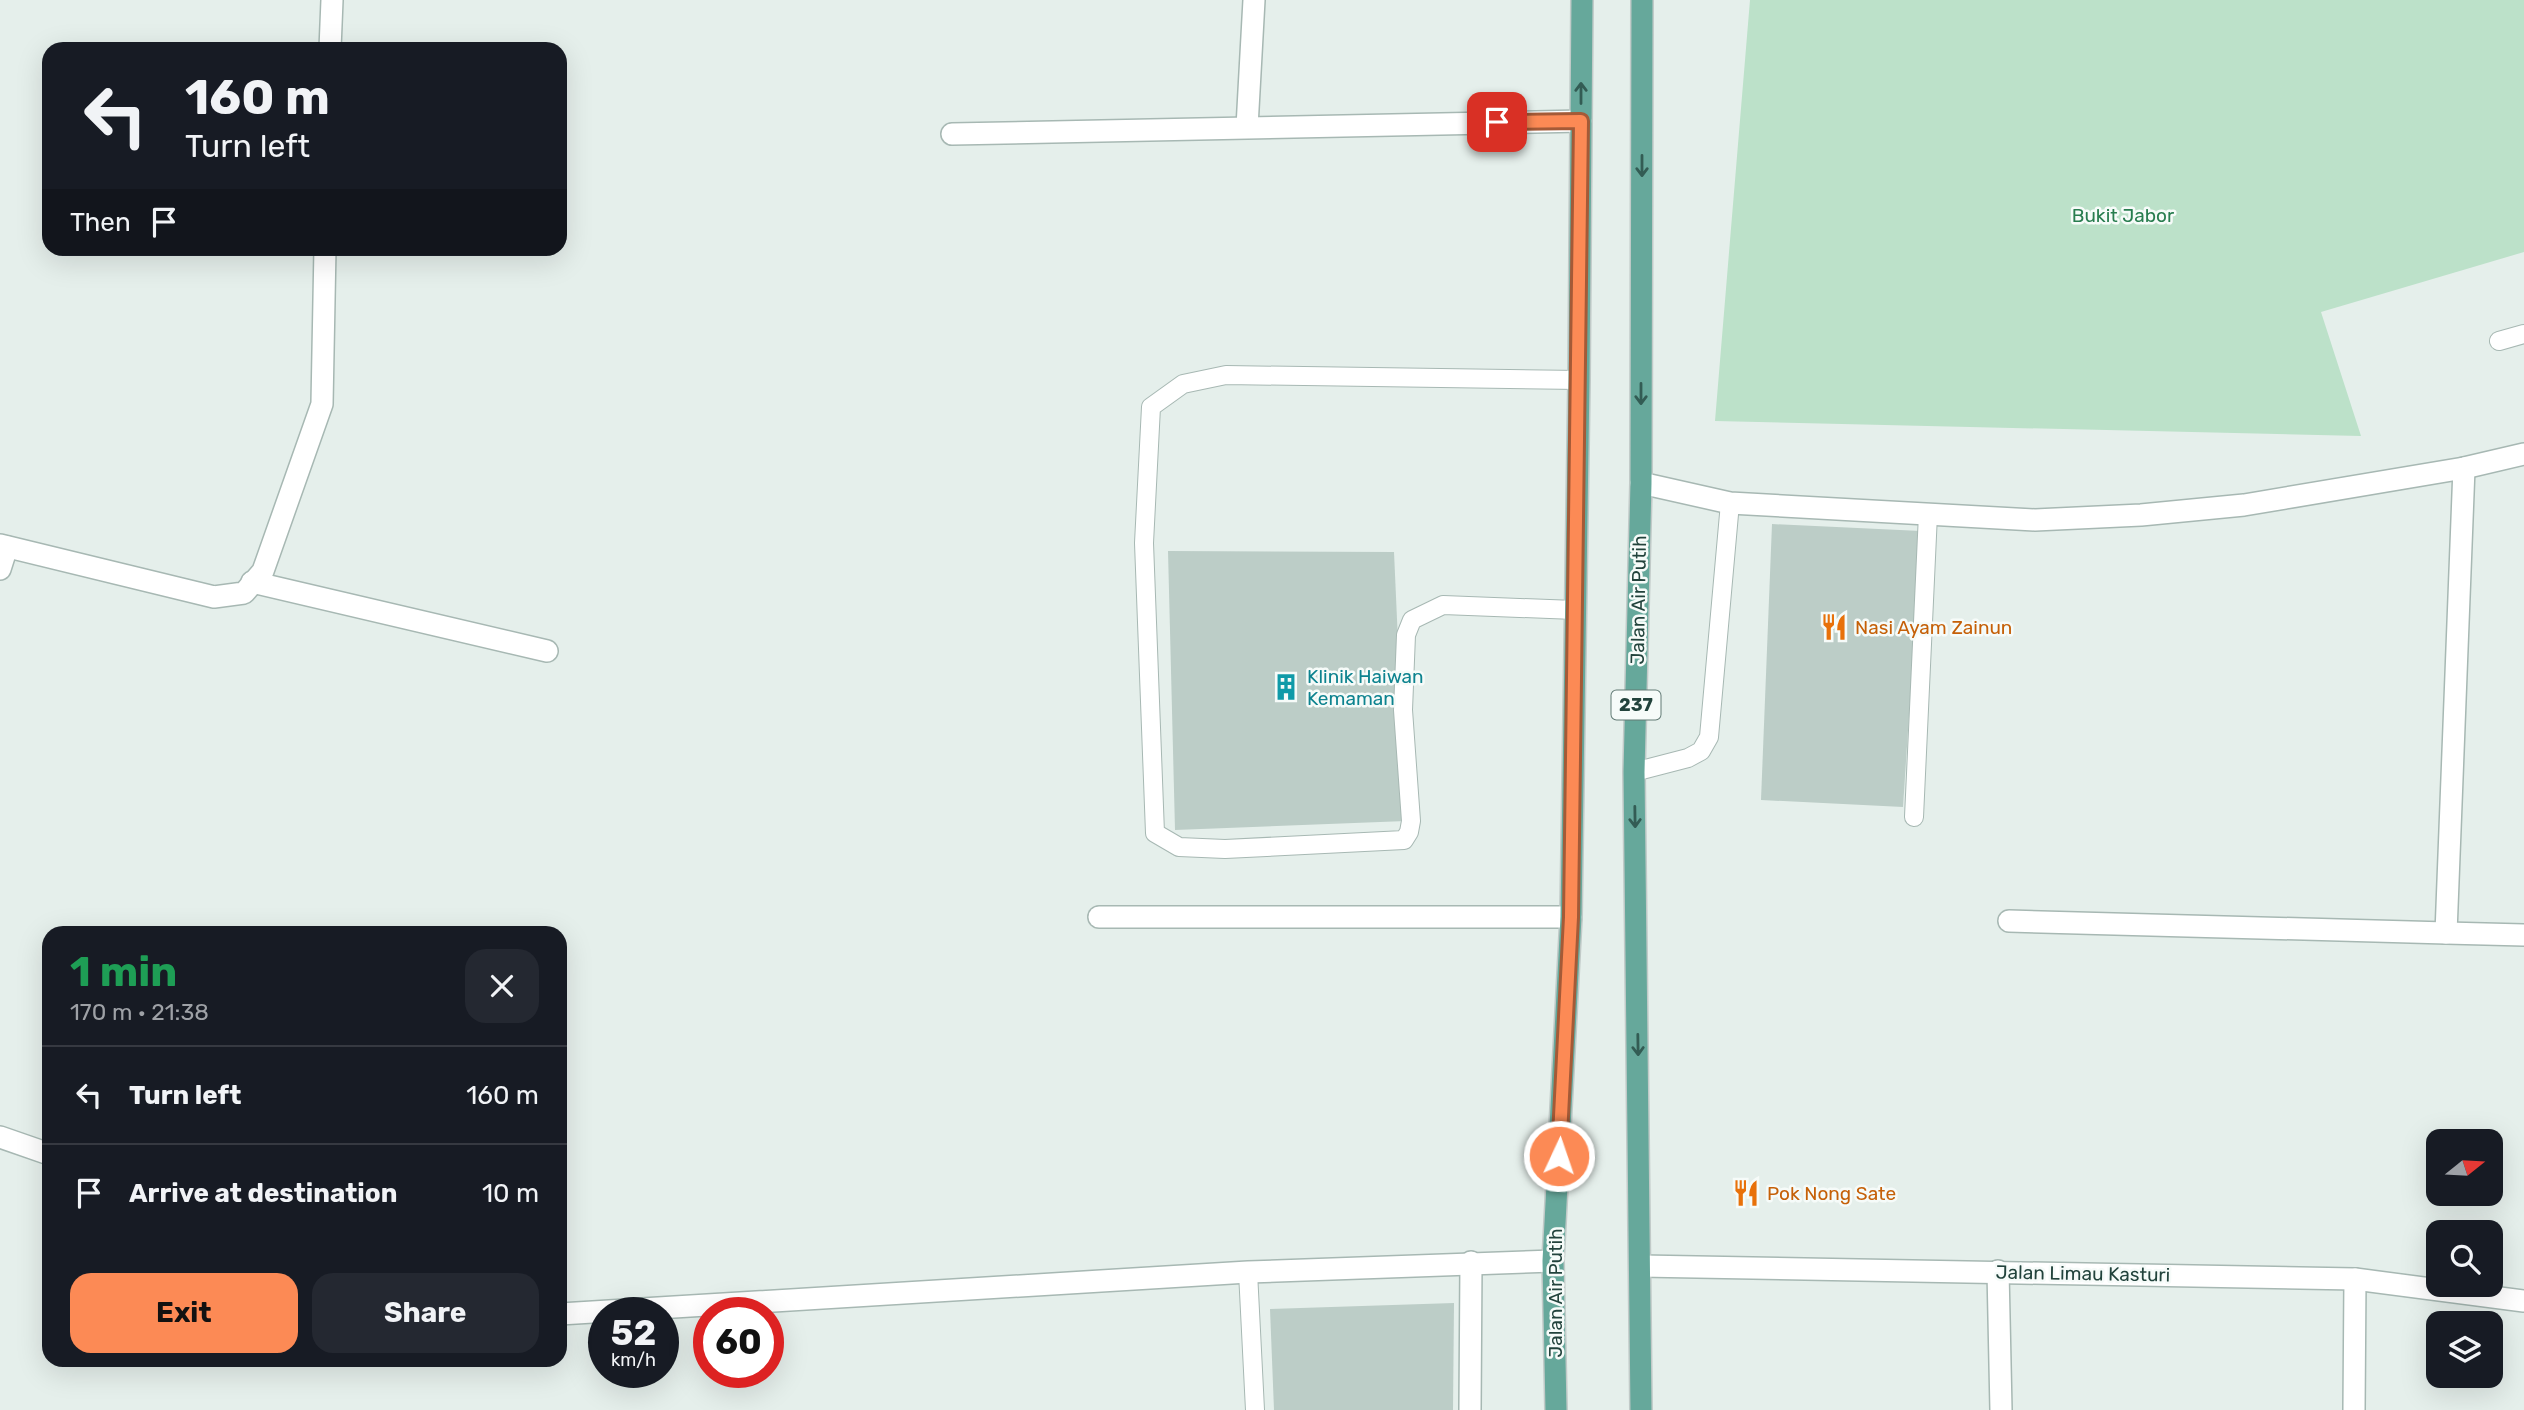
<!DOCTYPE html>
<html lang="en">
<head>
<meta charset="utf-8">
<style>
  :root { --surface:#171b24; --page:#242831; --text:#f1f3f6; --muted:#9ea1a6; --line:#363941; --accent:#fc8a55 }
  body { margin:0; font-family:Rubik,sans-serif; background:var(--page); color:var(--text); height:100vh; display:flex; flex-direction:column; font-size:26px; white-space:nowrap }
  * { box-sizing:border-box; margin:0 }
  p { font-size:23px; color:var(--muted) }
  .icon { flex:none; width:38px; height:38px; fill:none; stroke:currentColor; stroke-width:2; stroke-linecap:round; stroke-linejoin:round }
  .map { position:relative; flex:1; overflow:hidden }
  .sheet { position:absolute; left:42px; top:926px; width:525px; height:441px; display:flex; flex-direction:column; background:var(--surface); border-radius:21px; box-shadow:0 7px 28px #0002 }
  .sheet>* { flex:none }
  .top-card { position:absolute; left:42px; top:42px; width:525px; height:214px; border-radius:21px; box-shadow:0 7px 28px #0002; background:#171b24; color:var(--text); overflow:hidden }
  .needle { width:46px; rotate:72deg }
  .controls { position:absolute; left:2426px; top:1129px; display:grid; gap:14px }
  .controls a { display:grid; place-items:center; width:77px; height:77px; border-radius:14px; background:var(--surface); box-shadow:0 7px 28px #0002; font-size:35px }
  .speed { position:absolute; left:588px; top:1297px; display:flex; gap:14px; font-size:35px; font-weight:700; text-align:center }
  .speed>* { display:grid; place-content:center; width:91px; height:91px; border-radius:50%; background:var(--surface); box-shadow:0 7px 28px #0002; line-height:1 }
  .speed small { font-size:18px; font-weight:400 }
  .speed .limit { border:10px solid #d22; background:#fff; color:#111 }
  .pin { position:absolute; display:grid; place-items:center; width:60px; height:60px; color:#fff; margin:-30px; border-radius:14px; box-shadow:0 4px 10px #0006 }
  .me { position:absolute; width:77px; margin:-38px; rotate:3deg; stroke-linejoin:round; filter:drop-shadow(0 0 5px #0008) }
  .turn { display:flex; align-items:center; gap:24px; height:147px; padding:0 28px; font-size:32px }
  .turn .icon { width:91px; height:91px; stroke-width:2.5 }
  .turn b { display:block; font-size:49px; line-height:60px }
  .then { display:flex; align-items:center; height:66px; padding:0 28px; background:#0003; gap:14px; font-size:26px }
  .round { display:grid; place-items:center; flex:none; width:74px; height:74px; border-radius:21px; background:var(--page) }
  .summary { display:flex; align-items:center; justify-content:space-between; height:119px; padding:0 28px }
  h1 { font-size:42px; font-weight:700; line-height:52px; color:#1e9e55 }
  .button { display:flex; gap:14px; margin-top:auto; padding:14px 28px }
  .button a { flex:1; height:80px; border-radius:21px; background:var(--accent); color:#111; font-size:28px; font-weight:700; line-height:80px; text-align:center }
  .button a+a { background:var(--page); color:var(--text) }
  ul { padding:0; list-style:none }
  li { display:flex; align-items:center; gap:21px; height:98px; padding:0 28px; border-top:2px solid var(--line) }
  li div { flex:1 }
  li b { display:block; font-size:26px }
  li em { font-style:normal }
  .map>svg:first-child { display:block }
  .green { fill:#bce1c9 }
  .building { fill:#bccdc7 }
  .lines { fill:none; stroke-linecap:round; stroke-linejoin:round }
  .lane-casing { stroke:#a7b8b3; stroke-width:20 }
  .street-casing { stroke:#a7b8b3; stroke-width:24 }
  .primary-casing { stroke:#c1cac8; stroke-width:24 }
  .lane { stroke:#fff; stroke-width:18 }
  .street { stroke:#fff; stroke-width:21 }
  .primary { stroke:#66a89b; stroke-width:21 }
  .oneway { stroke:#335c54 }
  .route-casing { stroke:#a45a37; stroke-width:18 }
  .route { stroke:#fc8a55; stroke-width:12 }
  .labels { text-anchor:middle; stroke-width:5; stroke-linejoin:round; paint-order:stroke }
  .shield { fill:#f6fbf9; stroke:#627a75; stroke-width:2 }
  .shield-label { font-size:18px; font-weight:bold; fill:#22433c }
  .park-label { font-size:19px; fill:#287d4f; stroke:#f6fbf9 }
  .street-label { font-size:19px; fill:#22433c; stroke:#f6fbf9 }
  .food-label { font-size:19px; fill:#c56008; stroke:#f6fbf9; text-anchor:start }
  .culture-label { font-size:19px; fill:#0d838f; stroke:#f6fbf9; text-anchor:start }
</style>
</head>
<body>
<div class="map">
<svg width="2524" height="1410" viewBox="0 0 2524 1410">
  <rect width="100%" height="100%" fill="#e5efeb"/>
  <polygon class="green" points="1750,0 2524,0 2524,252 2321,312 2361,436 1715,421"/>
  <g class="building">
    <polygon points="1772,524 1921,531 1903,807 1761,800"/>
    <polygon points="1168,551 1394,552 1406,821 1175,830"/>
    <polygon points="1454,1303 1453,1410 1274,1410 1270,1309"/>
  </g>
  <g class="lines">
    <defs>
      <g id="lane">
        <polyline points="2499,341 2524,334"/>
        <polyline points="1575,610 1443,605 1412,620 1406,635 1403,710 1411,821 1409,832 1404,840 1225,849 1179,847 1155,833 1144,543 1151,407 1183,384 1226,375 1579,380"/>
        <polyline points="1634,772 1688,758 1701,751 1709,737 1730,503"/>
        <polyline points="1914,817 1928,514"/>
        <polyline points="1248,1272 1255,1410"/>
      </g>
      <g id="street">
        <polyline points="330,49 332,0"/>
        <polyline points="1247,127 1254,0"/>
        <polyline points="952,134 1581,121"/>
        <polyline points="1641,483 1730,503 2035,520 2141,515 2244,505 2464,468 2524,454"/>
        <polyline points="0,545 214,597 244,593 263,571 322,404 325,248"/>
        <polyline points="0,569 7,547"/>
        <polyline points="252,582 547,651"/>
        <polyline points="1099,917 1571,917"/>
        <polyline points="2009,921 2446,933 2464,468"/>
        <polyline points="2446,933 2524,935"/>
        <polyline points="0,1137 49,1154"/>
        <polyline points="1641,1266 2355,1279 2524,1301"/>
        <polyline points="1998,1271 2001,1410"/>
        <polyline points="560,1314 1248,1272 1553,1261"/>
        <polyline points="1470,1410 1471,1262"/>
        <polyline points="2354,1410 2355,1279"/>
      </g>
      <g id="primary">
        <polyline points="1556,1410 1553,1261 1571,917 1579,380 1582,0"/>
        <polyline points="1641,1410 1634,772 1641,483 1642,0"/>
      </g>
    </defs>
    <use href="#lane" class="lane-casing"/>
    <use href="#street" class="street-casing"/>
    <use href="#primary" class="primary-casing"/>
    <use href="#lane" class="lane"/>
    <use href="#street" class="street"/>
    <use href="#primary" class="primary"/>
  </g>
  <defs><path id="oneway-shaft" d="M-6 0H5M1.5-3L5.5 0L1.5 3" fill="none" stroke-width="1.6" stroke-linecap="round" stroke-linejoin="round" transform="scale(1.75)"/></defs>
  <g class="oneway">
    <use href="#oneway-shaft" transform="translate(1581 93) rotate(-90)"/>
    <use href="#oneway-shaft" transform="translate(1642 166) rotate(90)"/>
    <use href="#oneway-shaft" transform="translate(1641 394) rotate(90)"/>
    <use href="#oneway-shaft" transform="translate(1635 817) rotate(89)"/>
    <use href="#oneway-shaft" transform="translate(1638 1045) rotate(89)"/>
  </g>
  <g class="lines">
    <defs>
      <polyline id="route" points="1497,122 1581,121 1571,917 1559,1156"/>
    </defs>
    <use href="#route" class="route-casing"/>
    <use href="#route" class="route"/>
  </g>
  <defs>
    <symbol id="restaurant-bare" viewBox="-9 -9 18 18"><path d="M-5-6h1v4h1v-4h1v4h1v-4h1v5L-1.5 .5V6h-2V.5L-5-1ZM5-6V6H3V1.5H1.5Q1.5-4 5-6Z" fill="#e8710a" stroke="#f6fbf9" stroke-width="2.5" paint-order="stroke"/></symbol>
    <symbol id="building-bare" viewBox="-9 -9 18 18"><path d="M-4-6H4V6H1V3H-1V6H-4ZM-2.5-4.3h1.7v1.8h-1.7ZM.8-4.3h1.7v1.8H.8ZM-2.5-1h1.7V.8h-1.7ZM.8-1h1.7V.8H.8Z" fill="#0f9aa8" stroke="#f6fbf9" stroke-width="2.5" paint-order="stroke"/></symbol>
  </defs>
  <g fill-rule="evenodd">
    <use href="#restaurant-bare" x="1815" y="608" width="38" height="38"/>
    <use href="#building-bare" x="1267" y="668" width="38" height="38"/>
    <use href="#restaurant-bare" x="1727" y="1174" width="38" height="38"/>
  </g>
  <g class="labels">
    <rect class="shield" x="1611.5" y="690.5" width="49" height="29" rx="5"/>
    <g class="shield-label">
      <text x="1636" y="711">237</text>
    </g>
    <g class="park-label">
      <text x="2123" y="222">Bukit Jabor</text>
    </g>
    <g class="street-label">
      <text transform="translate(1638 600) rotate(-89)" y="7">Jalan Air Putih</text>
      <text transform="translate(2083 1273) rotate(1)" y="7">Jalan Limau Kasturi</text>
      <text transform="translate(1555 1293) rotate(-90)" y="7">Jalan Air Putih</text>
    </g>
    <g class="food-label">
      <text x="1855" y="634">Nasi Ayam Zainun</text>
      <text x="1767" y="1200">Pok Nong Sate</text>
    </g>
    <g class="culture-label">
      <text x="1307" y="683">Klinik Haiwan<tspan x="1307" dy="22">Kemaman</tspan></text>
    </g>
  </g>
</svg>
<div class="controls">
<a><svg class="needle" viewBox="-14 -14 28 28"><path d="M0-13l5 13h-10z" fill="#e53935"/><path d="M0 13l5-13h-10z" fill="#9ea1a6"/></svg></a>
<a><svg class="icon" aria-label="search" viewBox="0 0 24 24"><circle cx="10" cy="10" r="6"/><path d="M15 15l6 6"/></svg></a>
<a><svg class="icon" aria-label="layers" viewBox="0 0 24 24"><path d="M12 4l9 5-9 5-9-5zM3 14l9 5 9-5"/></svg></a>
</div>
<div class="speed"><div>52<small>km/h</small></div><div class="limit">60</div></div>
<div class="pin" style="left:1497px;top:122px;background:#d93025"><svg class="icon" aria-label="arrive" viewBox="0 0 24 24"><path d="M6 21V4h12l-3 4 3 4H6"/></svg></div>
<svg class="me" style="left:1559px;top:1156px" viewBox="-20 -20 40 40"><circle r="17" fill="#fc8a55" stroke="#fff" stroke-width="3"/><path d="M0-11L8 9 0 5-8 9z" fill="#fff"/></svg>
<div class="top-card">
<div class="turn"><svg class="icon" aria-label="left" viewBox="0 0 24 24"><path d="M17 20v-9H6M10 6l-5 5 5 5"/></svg><div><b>160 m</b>Turn left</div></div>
<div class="then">Then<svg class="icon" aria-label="arrive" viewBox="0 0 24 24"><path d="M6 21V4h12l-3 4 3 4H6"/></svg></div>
</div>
<section class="sheet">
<div class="summary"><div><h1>1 min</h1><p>170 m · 21:38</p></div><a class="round"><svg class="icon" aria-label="close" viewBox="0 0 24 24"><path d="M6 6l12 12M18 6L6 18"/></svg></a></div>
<ul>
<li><svg class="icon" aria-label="left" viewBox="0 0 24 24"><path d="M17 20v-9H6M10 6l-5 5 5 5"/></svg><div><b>Turn left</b></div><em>160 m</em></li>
<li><svg class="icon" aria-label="arrive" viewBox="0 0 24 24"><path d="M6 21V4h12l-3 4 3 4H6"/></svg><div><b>Arrive at destination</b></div><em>10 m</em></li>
</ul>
<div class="button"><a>Exit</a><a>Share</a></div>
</section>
</div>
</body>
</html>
